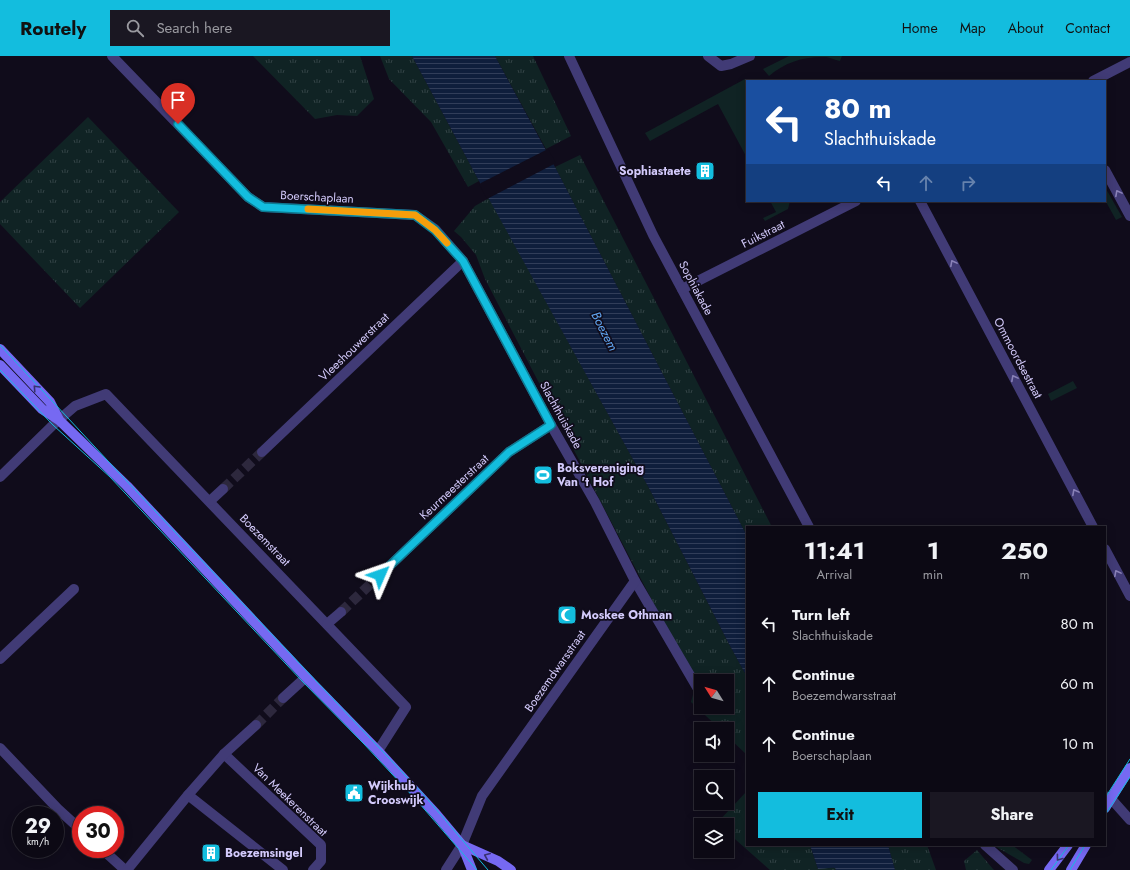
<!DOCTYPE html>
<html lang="en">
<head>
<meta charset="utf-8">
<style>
  :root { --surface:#0c0914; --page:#1a1722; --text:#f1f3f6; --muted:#9a9aa0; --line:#2c2a34; --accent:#13bdde }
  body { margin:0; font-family:Jost,sans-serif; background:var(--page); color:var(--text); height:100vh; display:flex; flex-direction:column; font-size:15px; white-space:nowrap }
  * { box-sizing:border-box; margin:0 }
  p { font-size:13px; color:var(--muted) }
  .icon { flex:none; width:22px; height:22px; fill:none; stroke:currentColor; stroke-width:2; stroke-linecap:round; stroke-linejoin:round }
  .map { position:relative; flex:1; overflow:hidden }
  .sheet { position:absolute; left:746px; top:470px; width:360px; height:320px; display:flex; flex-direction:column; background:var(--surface); border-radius:0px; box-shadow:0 2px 10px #0003,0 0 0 1px var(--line) }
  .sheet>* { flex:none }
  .top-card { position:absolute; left:746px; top:24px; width:360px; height:122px; border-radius:0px; box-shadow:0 2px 10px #0003,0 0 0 1px var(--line); background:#1a4fa0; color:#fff; overflow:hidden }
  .needle { width:26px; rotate:307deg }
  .fabs { position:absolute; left:694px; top:618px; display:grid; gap:8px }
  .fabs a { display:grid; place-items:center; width:40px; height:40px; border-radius:0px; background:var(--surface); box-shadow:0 2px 10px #0003,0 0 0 1px var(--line); font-size:20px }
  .speed { position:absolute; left:12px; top:750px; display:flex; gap:8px; font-size:20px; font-weight:700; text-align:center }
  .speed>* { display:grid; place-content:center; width:52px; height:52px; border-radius:50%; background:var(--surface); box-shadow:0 2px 10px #0003,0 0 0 1px var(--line); line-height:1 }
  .speed small { font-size:10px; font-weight:400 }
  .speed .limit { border:6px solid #d22; background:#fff; color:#111 }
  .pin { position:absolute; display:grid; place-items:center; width:34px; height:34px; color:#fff; margin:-41px -17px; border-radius:50% 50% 50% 0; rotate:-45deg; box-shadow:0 0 4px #0007 }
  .pin .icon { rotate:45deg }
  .me { position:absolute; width:44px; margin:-22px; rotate:47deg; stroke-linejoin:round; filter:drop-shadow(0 0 3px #0008) }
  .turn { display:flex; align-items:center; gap:14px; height:84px; padding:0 12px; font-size:18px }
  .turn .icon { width:52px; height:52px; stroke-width:2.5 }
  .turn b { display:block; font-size:28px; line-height:34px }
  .lanes { display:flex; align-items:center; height:38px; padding:0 12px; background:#0003; justify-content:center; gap:20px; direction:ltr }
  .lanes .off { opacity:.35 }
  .eta { display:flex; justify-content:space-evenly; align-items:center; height:68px; text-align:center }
  .eta b { font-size:24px; font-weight:700; line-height:28px }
  .action { display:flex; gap:8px; margin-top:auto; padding:8px 12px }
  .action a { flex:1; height:46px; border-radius:0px; background:var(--accent); color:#111; font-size:16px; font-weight:700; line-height:46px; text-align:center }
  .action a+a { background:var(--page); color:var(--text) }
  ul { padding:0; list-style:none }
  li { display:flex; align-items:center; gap:12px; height:60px; padding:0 12px }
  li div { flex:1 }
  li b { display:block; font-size:15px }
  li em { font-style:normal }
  header { display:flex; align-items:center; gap:24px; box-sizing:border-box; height:56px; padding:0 20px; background:var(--accent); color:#111 }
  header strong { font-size:19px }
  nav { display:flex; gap:22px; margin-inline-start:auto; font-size:14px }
  .search { width:280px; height:36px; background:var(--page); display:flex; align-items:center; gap:10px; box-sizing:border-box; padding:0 14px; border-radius:0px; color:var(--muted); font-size:15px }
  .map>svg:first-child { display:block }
  .grass { fill:url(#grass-tufts); fill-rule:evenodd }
  .garden { fill:#102324 }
  .water { fill:url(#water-rules) }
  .pier { fill:#100c1b }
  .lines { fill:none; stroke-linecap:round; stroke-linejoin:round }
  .street-tunnel { stroke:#2d283d; stroke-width:10; stroke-dasharray:10 5; stroke-linecap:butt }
  .street { stroke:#413b76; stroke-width:10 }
  .secondary { stroke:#7669f2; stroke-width:10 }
  .tram { stroke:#13bdde; stroke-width:1 }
  .oneway { stroke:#8a82b8 }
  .oneway2 { stroke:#393171 }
  .route-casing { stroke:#0c7b90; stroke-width:10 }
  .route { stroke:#13bdde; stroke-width:7 }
  .slow { stroke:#f59e0b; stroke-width:7 }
  .labels { text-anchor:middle; stroke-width:3.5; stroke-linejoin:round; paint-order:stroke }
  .poi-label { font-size:12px; font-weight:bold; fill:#d3cafb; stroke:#100c1b; text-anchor:start }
  .street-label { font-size:12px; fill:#d3cafb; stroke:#100c1b }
  .water-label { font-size:13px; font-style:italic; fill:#61a6f2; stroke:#100c1b }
</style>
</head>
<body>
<header>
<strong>Routely</strong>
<div class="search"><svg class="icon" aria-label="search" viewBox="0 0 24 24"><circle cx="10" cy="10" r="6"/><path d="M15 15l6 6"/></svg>Search here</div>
<nav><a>Home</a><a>Map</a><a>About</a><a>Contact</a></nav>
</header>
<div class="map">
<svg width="1130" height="814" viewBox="0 0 1130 814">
  <defs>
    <pattern id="grass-tufts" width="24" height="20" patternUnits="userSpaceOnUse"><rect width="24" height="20" fill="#102324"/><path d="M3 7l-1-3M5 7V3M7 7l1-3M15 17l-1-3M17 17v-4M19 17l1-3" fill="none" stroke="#324245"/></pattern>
    <pattern id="water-rules" width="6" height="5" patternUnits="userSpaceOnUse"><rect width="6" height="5" fill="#0f1e3c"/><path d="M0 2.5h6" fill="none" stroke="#313d59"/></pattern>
  </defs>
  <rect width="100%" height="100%" fill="#100c1b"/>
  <g class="grass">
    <polygon points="253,0 360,0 374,43 357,60 337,59 315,63"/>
    <polygon points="380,0 412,0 479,125 468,131 431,66 389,23"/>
    <polygon points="495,0 533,0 571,80 546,93"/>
    <polygon points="88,61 179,156 80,252 0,168 0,146"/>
    <polygon points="580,99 772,471 747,471 747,480 555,111"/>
    <path d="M489 142 650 434 729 588 747 621V699L727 680V673H720L691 646 697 624 656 552 485 223 476 199 461 181 454 175 475 150ZM701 625H727V651H701Z"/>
    <polygon points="747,735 747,789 810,789 818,813 828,811 835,812 836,814 770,814 727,776 727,769 720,769 717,767"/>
    <polygon points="888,789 927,789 936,814 895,814"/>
    <polygon points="993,789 1012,789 1032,804 1029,808 1024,807"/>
    <polygon points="977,794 993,813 994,814 966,814 964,805"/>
  </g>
  <g class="garden">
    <path d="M789 0H842L840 5C834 4 832 2 826 1 805 0 785 6 769 20L763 13Z"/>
    <polygon points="745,23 749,25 747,25 747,61 746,67 747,102 718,48 650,85 645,77"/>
    <polygon points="1105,131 1122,161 1116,164 1105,144"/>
    <polygon points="770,145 790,145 788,153 765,165 763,162 776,156"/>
    <polygon points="1073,325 1077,332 1051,345 1048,338"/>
  </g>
  <g class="water">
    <polygon points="412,0 495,0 555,111 747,480 747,621 729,588 650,434 479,125"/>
    <path d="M810 789H888L895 814H836L835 812C829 811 824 813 818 813Z"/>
  </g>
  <polygon class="pier" points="548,93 556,107 487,143 479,128"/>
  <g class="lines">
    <g class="street-tunnel">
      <polyline points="223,433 262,396"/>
      <polyline points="341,556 380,519"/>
      <polyline points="256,669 283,642"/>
    </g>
    <g class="street">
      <polyline points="112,0 248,141 263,151 415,159 435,173 463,205 551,369 595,446 635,525 698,633"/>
      <polyline points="569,0 653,179 809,471"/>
      <polyline points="708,0 721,10 731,8 750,0"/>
      <polyline points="1093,25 1130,6"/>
      <polyline points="1105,114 1130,160"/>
      <polyline points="920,145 1093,471"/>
      <polyline points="682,233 856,145"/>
      <polyline points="262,396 463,205"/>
      <polyline points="0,421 53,369 75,350 106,338 406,651 378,695"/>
      <polyline points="210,445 223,433"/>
      <polyline points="1105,493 1130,540"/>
      <polyline points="380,519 509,396 551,369"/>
      <polyline points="327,568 341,556"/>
      <polyline points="0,603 74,533"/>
      <polyline points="283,642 306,621"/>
      <polyline points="0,692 58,753 81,774"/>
      <polyline points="224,698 321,789 321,805 313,814"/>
      <polyline points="188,739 283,814"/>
      <polyline points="1105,740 1114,746 1130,764"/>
      <polyline points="985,789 1013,814"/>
      <polyline points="102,793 125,814"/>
      <polyline points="127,814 188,739 224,698 256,669"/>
      <polyline points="446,814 462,789 482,740 635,525"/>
    </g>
    <g class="secondary">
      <polyline points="0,293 50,346 58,362"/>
      <polyline points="0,309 42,353 59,364 127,430 306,621 378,695 436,758 462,789 472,814"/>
      <polyline points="1105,752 1130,712"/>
      <polyline points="462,789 498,805 511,814"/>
      <polyline points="1049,814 1068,789"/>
      <polyline points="1071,814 1086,789"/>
    </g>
    <g class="tram">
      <polyline points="0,289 121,419 423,738 488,814"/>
      <polyline points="0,314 53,369 110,421 302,625 364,688 419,747 477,814"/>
      <polyline points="1105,742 1130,703"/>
      <polyline points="1105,759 1130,721"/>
      <polyline points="1051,814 1069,789"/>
      <polyline points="1070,814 1085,789"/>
    </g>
  </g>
  <defs><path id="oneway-chevron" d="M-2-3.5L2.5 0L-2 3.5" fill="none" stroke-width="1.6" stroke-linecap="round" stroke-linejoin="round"/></defs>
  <g class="oneway">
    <use href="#oneway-chevron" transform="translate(1118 137) rotate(-118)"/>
    <use href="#oneway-chevron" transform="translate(953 207) rotate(-118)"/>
    <use href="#oneway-chevron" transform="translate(1014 322) rotate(-118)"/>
    <use href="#oneway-chevron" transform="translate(1075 436) rotate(-118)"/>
    <use href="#oneway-chevron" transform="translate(1117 517) rotate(-118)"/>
  </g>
  <g class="oneway2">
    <use href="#oneway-chevron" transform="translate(36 332) rotate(-133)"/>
    <use href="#oneway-chevron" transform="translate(487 800) rotate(-157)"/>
    <use href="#oneway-chevron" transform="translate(1059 802) rotate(127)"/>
  </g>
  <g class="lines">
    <defs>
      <polyline id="route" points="178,68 248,141 263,151 415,159 435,174 463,205 551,369 509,396 380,519"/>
    </defs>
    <use href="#route" class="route-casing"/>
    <use href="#route" class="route"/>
    <polyline class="slow" points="308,153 415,159 435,174 447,187"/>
  </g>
  <defs>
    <symbol id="building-square" viewBox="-11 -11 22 22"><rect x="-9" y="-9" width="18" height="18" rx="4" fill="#13bdde" stroke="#100c1b"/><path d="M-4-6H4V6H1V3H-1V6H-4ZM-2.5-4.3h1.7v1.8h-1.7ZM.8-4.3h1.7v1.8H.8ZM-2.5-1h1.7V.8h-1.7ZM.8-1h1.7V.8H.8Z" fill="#fff"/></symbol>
    <symbol id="stadium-square" viewBox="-11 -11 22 22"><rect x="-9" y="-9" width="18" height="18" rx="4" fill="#13bdde" stroke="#100c1b"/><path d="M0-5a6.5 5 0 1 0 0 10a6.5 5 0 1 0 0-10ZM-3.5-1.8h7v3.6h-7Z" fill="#fff"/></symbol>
    <symbol id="mosque-square" viewBox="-11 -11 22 22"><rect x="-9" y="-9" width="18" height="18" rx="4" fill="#13bdde" stroke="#100c1b"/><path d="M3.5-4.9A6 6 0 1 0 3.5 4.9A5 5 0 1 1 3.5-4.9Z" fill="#fff"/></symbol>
    <symbol id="civic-square" viewBox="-11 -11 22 22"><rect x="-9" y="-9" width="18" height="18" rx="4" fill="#13bdde" stroke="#100c1b"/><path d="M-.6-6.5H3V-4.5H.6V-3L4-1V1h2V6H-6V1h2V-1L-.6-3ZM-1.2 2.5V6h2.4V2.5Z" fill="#fff"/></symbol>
  </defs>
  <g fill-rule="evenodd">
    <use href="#building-square" x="694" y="104" width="22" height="22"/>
    <use href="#stadium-square" x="532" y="408" width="22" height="22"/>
    <use href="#mosque-square" x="556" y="548" width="22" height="22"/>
    <use href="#civic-square" x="343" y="726" width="22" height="22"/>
    <use href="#building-square" x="200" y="786" width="22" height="22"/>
  </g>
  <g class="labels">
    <g class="poi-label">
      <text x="691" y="119" text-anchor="end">Sophiastaete</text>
      <text x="557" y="416">Boksvereniging<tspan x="557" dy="14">Van 't Hof</tspan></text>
      <text x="581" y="563">Moskee Othman</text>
      <text x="368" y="734">Wijkhub<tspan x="368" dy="14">Crooswijk</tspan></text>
      <text x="225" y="801">Boezemsingel</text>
    </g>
    <g class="street-label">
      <text transform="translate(317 141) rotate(3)" y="4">Boerschaplaan</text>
      <text transform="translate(763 178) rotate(-27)" y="4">Fuikstraat</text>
      <text transform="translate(696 232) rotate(62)" y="4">Sophiakade</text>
      <text transform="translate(354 291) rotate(-44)" y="4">Vleeshouwerstraat</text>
      <text transform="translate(1018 302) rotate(62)" y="4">Ommoordsestraat</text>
      <text transform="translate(561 359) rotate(61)" y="4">Slachthuiskade</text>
      <text transform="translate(454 431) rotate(-43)" y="4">Keurmeesterstraat</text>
      <text transform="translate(265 484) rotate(46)" y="4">Boezemstraat</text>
      <text transform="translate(555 615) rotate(-55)" y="4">Boezemdwarsstraat</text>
      <text transform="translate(290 744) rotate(44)" y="4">Van Meekerenstraat</text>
    </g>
    <g class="water-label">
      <text transform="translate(605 275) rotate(63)" y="5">Boezem</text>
    </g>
  </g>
</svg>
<div class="fabs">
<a><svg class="needle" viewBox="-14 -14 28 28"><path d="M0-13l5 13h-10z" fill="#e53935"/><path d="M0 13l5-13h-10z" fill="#9a9aa0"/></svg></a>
<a><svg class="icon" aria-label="sound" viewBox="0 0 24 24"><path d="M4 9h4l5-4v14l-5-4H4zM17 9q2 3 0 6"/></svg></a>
<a><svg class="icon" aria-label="search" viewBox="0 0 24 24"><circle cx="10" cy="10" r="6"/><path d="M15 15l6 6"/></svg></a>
<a><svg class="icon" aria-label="layers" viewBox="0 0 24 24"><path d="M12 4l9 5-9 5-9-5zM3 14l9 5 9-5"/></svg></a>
</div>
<div class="speed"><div>29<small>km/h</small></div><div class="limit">30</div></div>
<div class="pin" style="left:178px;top:68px;background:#d93025"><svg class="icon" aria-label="arrive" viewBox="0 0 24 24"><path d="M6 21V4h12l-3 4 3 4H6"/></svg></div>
<svg class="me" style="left:380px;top:519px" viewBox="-20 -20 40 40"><path d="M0-17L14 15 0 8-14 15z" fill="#13bdde" stroke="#fff" stroke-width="4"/></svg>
<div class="top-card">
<div class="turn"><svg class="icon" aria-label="left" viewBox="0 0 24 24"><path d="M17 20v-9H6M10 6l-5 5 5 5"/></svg><div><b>80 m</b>Slachthuiskade</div></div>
<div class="lanes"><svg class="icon" aria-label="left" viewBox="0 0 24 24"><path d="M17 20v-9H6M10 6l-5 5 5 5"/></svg><svg class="icon off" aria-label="ahead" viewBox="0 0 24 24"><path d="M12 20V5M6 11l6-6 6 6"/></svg><svg class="icon off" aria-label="right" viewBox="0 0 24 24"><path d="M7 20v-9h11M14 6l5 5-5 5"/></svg></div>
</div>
<section class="sheet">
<div class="eta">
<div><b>11:41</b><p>Arrival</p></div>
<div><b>1</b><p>min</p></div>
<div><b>250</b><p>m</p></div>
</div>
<ul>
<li><svg class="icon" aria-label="left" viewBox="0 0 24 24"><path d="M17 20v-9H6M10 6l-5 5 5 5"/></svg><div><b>Turn left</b><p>Slachthuiskade</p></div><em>80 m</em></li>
<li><svg class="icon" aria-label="ahead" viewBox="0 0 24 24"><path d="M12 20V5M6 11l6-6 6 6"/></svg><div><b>Continue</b><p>Boezemdwarsstraat</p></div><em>60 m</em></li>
<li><svg class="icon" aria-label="ahead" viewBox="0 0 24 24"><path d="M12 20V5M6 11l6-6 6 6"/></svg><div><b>Continue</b><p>Boerschaplaan</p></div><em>10 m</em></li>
</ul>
<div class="action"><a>Exit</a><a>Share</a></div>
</section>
</div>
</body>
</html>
